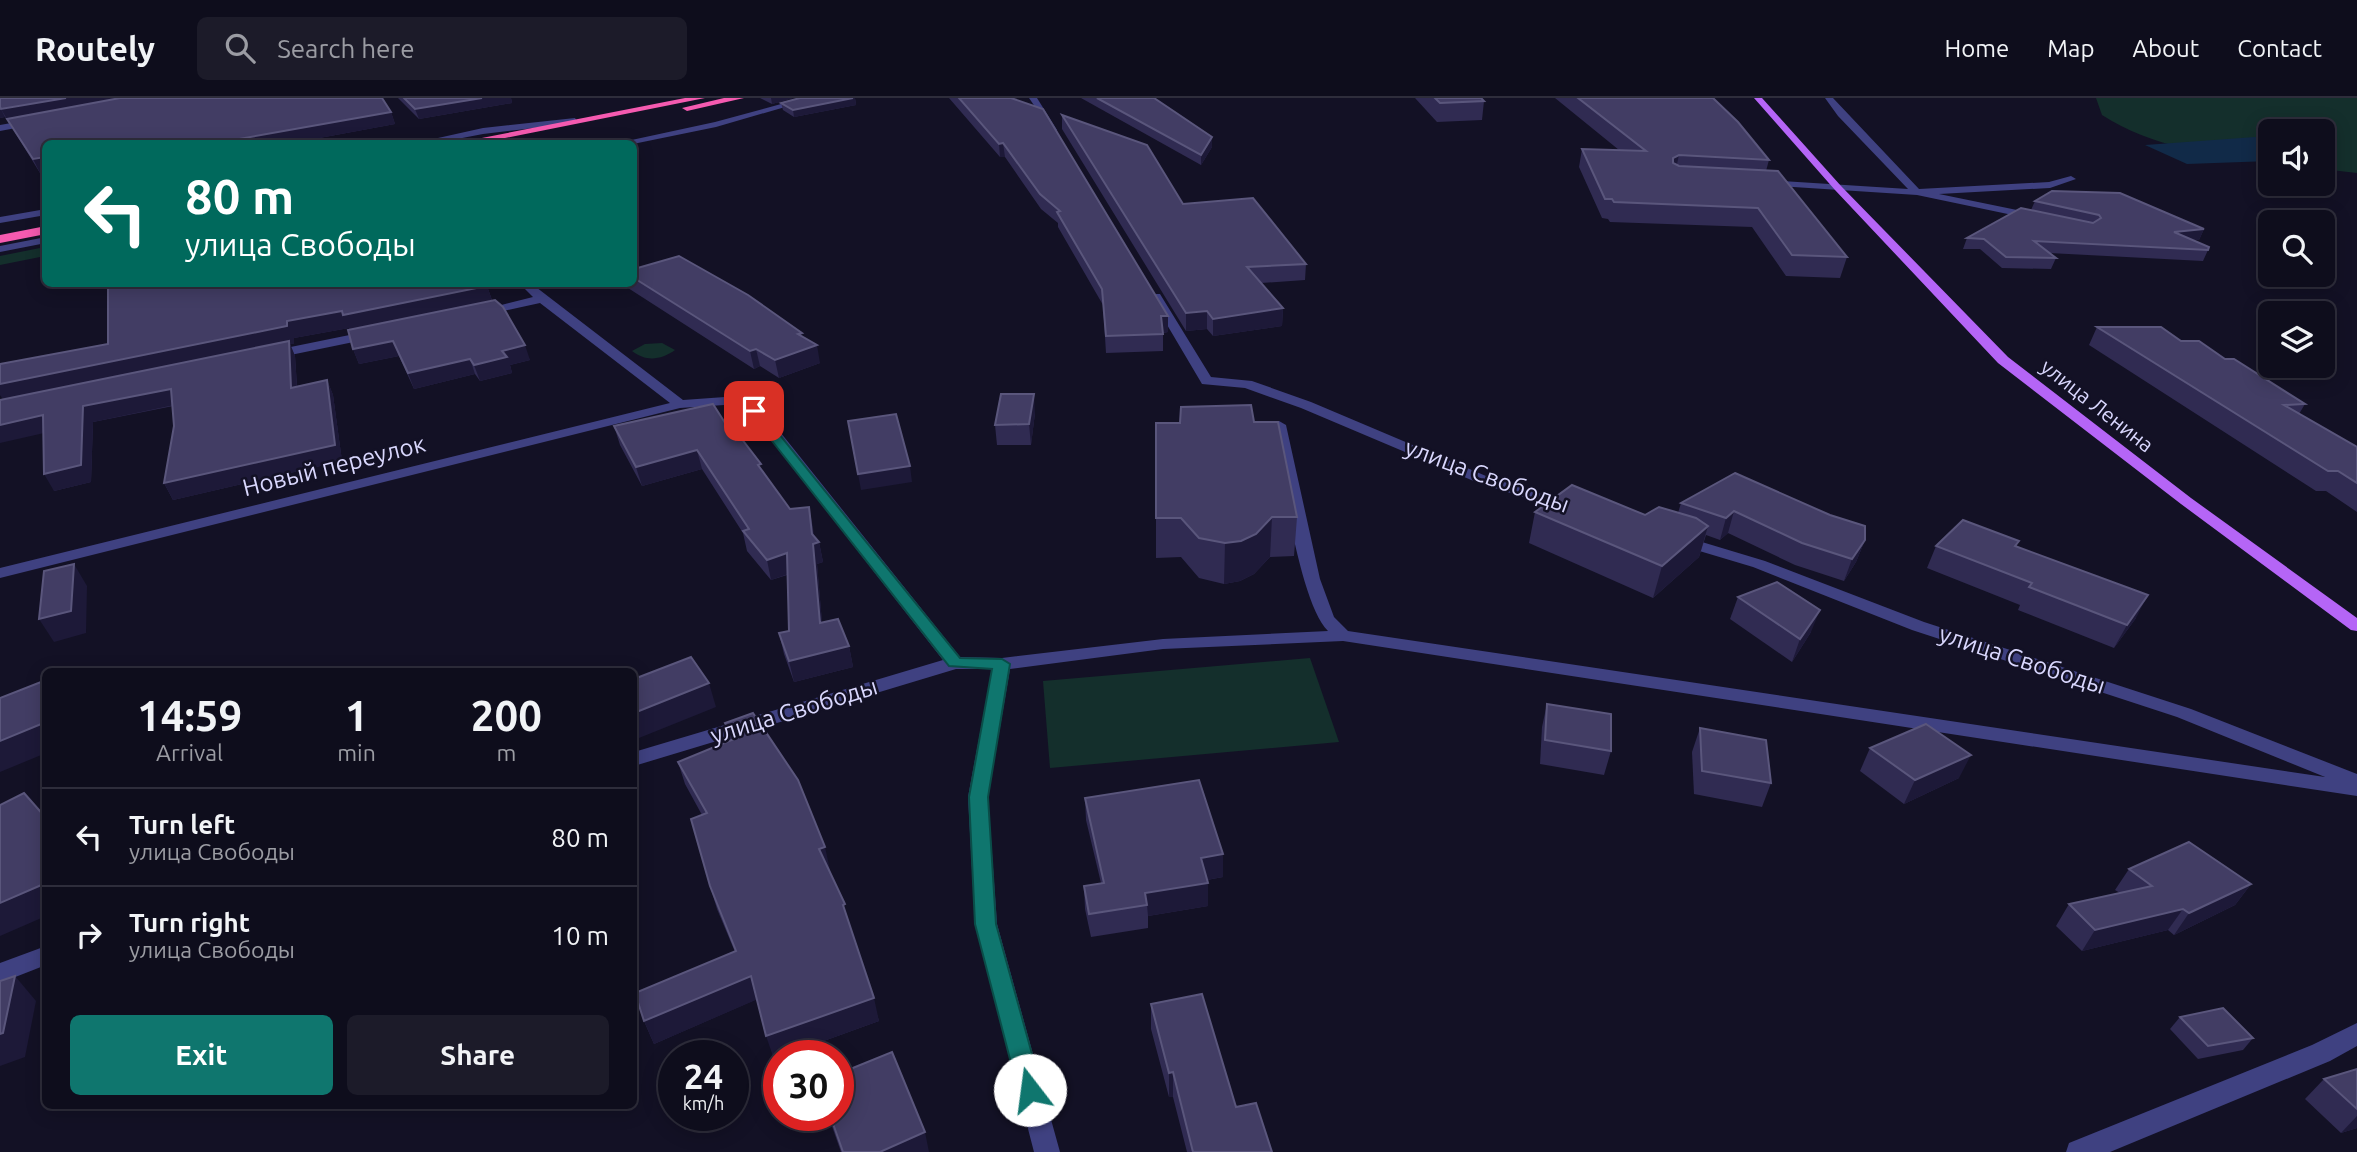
<!DOCTYPE html>
<html lang="en">
<head>
<meta charset="utf-8">
<style>
  :root { --surface:#0e0d1c; --page:#1c1b29; --text:#f1f3f6; --muted:#9b9ca3; --line:#2e2d3b; --accent:#0f766e }
  body { margin:0; font-family:Ubuntu,sans-serif; background:var(--page); color:var(--text); height:100vh; display:flex; flex-direction:column; font-size:26px; white-space:nowrap }
  * { box-sizing:border-box; margin:0 }
  p { font-size:23px; color:var(--muted) }
  .icon { flex:none; width:38px; height:38px; fill:none; stroke:currentColor; stroke-width:2; stroke-linecap:round; stroke-linejoin:round }
  .map { position:relative; flex:1; overflow:hidden }
  .side { position:absolute; left:42px; top:570px; width:595px; height:441px; display:flex; flex-direction:column; background:var(--surface); border-radius:10px; box-shadow:0 4px 18px #0003,0 0 0 2px var(--line) }
  .side>* { flex:none }
  .top-card { position:absolute; left:42px; top:42px; width:595px; height:147px; border-radius:10px; box-shadow:0 4px 18px #0003,0 0 0 2px var(--line); background:#00695c; color:#fff; overflow:hidden }
  .buttons { position:absolute; left:2258px; top:21px; display:grid; gap:14px }
  .buttons a { display:grid; place-items:center; width:77px; height:77px; border-radius:10px; background:var(--surface); box-shadow:0 4px 18px #0003,0 0 0 2px var(--line); font-size:35px }
  .speed { position:absolute; left:658px; top:942px; display:flex; gap:14px; font-size:35px; font-weight:700; text-align:center }
  .speed>* { display:grid; place-content:center; width:91px; height:91px; border-radius:50%; background:var(--surface); box-shadow:0 4px 18px #0003,0 0 0 2px var(--line); line-height:1 }
  .speed small { font-size:18px; font-weight:400 }
  .speed .limit { border:10px solid #d22; background:#fff; color:#111 }
  .pin { position:absolute; display:grid; place-items:center; width:60px; height:60px; color:#fff; margin:-30px; border-radius:14px; box-shadow:0 4px 10px #0006 }
  .me { position:absolute; width:77px; margin:-38px; rotate:345deg; stroke-linejoin:round; filter:drop-shadow(0 0 5px #0008) }
  .turn { display:flex; align-items:center; gap:24px; height:147px; padding:0 28px; font-size:32px }
  .turn .icon { width:91px; height:91px; stroke-width:2.5 }
  .turn b { display:block; font-size:49px; line-height:60px }
  .eta { display:flex; justify-content:space-evenly; align-items:center; height:119px; text-align:center }
  .eta b { font-size:42px; font-weight:600; line-height:49px }
  .primary-button { display:flex; gap:14px; margin-top:auto; padding:14px 28px }
  .primary-button a { flex:1; height:80px; border-radius:10px; background:var(--accent); color:#fff; font-size:28px; font-weight:600; line-height:80px; text-align:center }
  .primary-button a+a { background:var(--page); color:var(--text) }
  ul { padding:0; list-style:none }
  li { display:flex; align-items:center; gap:21px; height:98px; padding:0 28px; border-top:2px solid var(--line) }
  li div { flex:1 }
  li b { display:block; font-size:26px }
  li em { font-style:normal }
  header { display:flex; align-items:center; gap:42px; box-sizing:border-box; height:98px; padding:0 35px; background:var(--surface); border-bottom:2px solid var(--line) }
  header strong { font-size:33px }
  nav { display:flex; gap:38px; margin-inline-start:auto; font-size:24px }
  .search { width:490px; height:63px; background:var(--page); display:flex; align-items:center; gap:18px; box-sizing:border-box; padding:0 24px; border-radius:10px; color:var(--muted); font-size:26px }
  .map>svg:first-child { display:block }
  .green { fill:#142f2c }
  .water { fill:#112a48 }
  .lines { fill:none; stroke-linecap:round; stroke-linejoin:round }
  .minor { fill:#3f4181; fill-rule:evenodd }
  .major { fill:#b565f6; fill-rule:evenodd }
  .highway { fill:#f55ab0; fill-rule:evenodd }
  .wall { fill:#302b52 }
  .shaded-wall { fill:#1d1938 }
  .building { fill:#423d64; stroke:#5a567c; stroke-width:2 }
  .route { fill:#0f766e; stroke:#0a4d48; stroke-width:2 }
  .labels { text-anchor:middle; stroke-width:5; stroke-linejoin:round; paint-order:stroke }
  .far-street-label { font-size:21px; fill:#d9d7fd; stroke:#131125 }
  .street-label { font-size:24px; fill:#d9d7fd; stroke:#131125 }
</style>
</head>
<body>
<header>
<strong>Routely</strong>
<div class="search"><svg class="icon" aria-label="search" viewBox="0 0 24 24"><circle cx="10" cy="10" r="6"/><path d="M15 15l6 6"/></svg>Search here</div>
<nav><a>Home</a><a>Map</a><a>About</a><a>Contact</a></nav>
</header>
<div class="map">
<svg width="2357" height="1054" viewBox="0 0 2357 1054">
  <rect width="100%" height="100%" fill="#131125"/>
  <g class="green">
    <path d="M2096 0H2357V75L2322 71V33H2270V65C2212 57 2152 49 2102 17Z"/>
    <polygon points="45,149 45,158 0,167 0,158"/>
    <path d="M662 245 675 252C661 262 646 264 632 253L645 246Z"/>
    <polygon points="1310,560 1339,644 1050,670 1043,583"/>
  </g>
  <polygon class="water" points="2255,39 2270,45 2270,63 2187,66 2145,47"/>
  <g class="lines">
    <g class="minor">
      <polygon points="803,0 816,0 716,29 633,46 613,46 715,24"/>
      <polygon points="1029,0 1037,0 1057,32 1051,32"/>
      <polygon points="1825,0 1833,0 1919,91 2049,84 2071,78 2076,81 2050,90 1939,96 2041,117 2041,121 2037,122 1917,97 1763,87 1763,83 1766,82 1908,91 1838,18"/>
      <polygon points="575,20 578,25 483,36 431,46 411,46 483,30"/>
      <polygon points="34,21 37,26 0,33 0,27"/>
      <polygon points="46,111 46,117 0,125 0,119"/>
      <polygon points="46,139 46,145 0,154 0,148"/>
      <path d="M520 186H532L683 302 725 299 761 310 960 559 1002 560 1163 541 1328 533C1299 504 1282 373 1272 327L1279 323 1286 327 1320 481 1334 519 1348 533 2325 679 2177 619 1912 532 1753 469 1676 446 1674 443 1682 438 1765 463 1924 524 2191 611 2357 676V698L1343 543 1163 551 1010 571 988 699 997 826 1060 1054H1034L975 826 968 699 992 571H956L634 668V654L943 562 751 316 724 307 680 310 0 480V470L670 305 540 205 480 218 474 214 533 199Z"/>
      <polygon points="1152,196 1160,196 1211,279 1252,283 1311,304 1486,378 1576,407 1579,410 1576,413 1566,413 1476,384 1301,310 1245,290 1202,286 1150,198"/>
      <polygon points="374,232 378,233 378,239 271,261 265,257 271,253"/>
      <polygon points="46,848 46,867 0,885 0,865"/>
      <polygon points="2357,925 2357,948 2330,963 2110,1054 2066,1054 2069,1045 2312,947"/>
    </g>
    <polygon class="major" points="1754,0 1762,0 1841,88 2008,259 2191,400 2357,520 2357,533 2351,532 2181,406 1998,265 1835,92"/>
    <g class="highway">
      <polygon points="685,0 705,0 475,46 451,46"/>
      <polygon points="724,0 744,0 687,13 682,10"/>
      <polygon points="46,128 46,136 0,145 0,137"/>
    </g>
  </g>
  <g class="wall">
    <polygon points="0,0 391,14 395,26 287,46 46,46 46,74 40,75 8,23 5,19 0,20"/>
    <polygon points="398,0 511,0 512,5 419,21"/>
    <polygon points="760,0 793,0 772,6"/>
    <polygon points="800,0 855,0 856,7 794,19 783,12 781,5"/>
    <polygon points="949,0 1011,0 1168,218 1168,234 1163,235 1163,253 1106,255 1103,207 1058,129 1058,125 1041,111 1005,59 1000,59"/>
    <polygon points="1081,0 1154,0 1212,49 1201,67"/>
    <polygon points="1415,0 1481,0 1484,3 1482,22 1437,24"/>
    <polygon points="1555,0 1713,0 1769,62 1766,73 1847,159 1840,180 1786,178 1752,129 1610,124 1608,121 1602,120 1579,69 1582,51 1619,52"/>
    <polygon points="1062,17 1183,106 1306,166 1305,182 1261,185 1283,210 1282,228 1213,238 1207,231 1186,233 1062,31"/>
    <polygon points="2035,103 2204,131 2199,142 2194,142 2208,152 2203,163 2049,155 2056,160 2051,171 2002,170 1980,151 1963,151 1967,140 2031,112"/>
    <polygon points="634,171 803,239 820,265 779,280 760,268 754,271 628,190 626,186 634,186"/>
    <polygon points="268,188 487,188 492,202 530,262 510,267 512,275 480,283 475,276 414,291 399,258 359,266 353,251 349,230 294,240 294,246 290,246 295,258 297,288 327,282 333,297 342,363 173,402 164,385 174,328 173,308 93,324 91,384 54,393 44,336 3,301 108,246"/>
    <polygon points="2097,229 2181,243 2225,261 2305,306 2299,316 2357,349 2357,414 2326,393 2316,393 2089,247"/>
    <polygon points="1035,315 1031,347 997,347 995,327"/>
    <polygon points="1254,324 1297,419 1294,458 1270,459 1254,476 1240,483 1224,486 1199,480 1181,459 1156,460 1156,325"/>
    <polygon points="614,328 736,342 763,373 790,411 809,409 814,439 819,444 823,464 817,466 822,525 849,548 853,569 794,584 784,556 779,535 789,533 787,477 771,482 747,453 743,435 702,371 642,388 620,347"/>
    <polygon points="1735,375 1865,442 1856,464 1844,483 1795,467 1728,435 1720,442 1706,437 1699,459 1653,500 1529,445 1535,414 1645,417 1678,415 1681,405"/>
    <polygon points="2019,443 2016,449 2136,520 2114,550 2018,512 2020,507 1927,470 1936,448"/>
    <polygon points="1738,499 1811,534 1792,564 1730,521"/>
    <polygon points="1547,606 1611,653 1604,677 1540,666 1542,629"/>
    <polygon points="725,625 830,772 829,772 850,829 879,923 774,961 757,901 654,946 644,923 735,854 717,811 710,788 702,717 685,686 678,664 730,643"/>
    <polygon points="1700,630 1771,685 1762,709 1694,696 1692,654"/>
    <polygon points="1870,650 1959,680 1904,706 1860,673"/>
    <polygon points="1085,700 1223,756 1223,779 1207,782 1208,808 1148,818 1148,830 1091,839 1085,811 1084,788 1101,785 1086,722"/>
    <polygon points="2129,771 2251,786 2235,807 2174,837 2168,832 2082,853 2056,828 2069,806 2120,795 2115,792"/>
    <polygon points="1151,906 1236,1009 1272,1054 1187,1054 1173,999 1169,999 1151,931"/>
    <polygon points="2180,919 2253,940 2243,952 2198,961 2170,931"/>
    <polygon points="2357,971 2357,1030 2341,1035 2305,1001 2324,981"/>
    <polygon points="828,1017 838,1017 929,1054 841,1054"/>
  </g>
  <g class="shaded-wall">
    <polygon points="66,0 142,0 8,23 1,11"/>
    <polygon points="482,0 511,0 512,5 419,21 415,11"/>
    <polygon points="771,0 793,0 772,6"/>
    <polygon points="853,0 855,0 856,7 794,19 793,12"/>
    <polygon points="0,9 5,19 0,20"/>
    <polygon points="391,14 395,26 287,46 211,46"/>
    <polygon points="1212,39 1212,49 1201,67 1201,57"/>
    <polygon points="1003,45 1005,59 1000,59 999,46"/>
    <polygon points="1679,57 1675,75 1669,79 1673,60"/>
    <polygon points="46,59 46,74 40,75 33,61"/>
    <polygon points="2204,131 2199,142 2169,144 2174,134"/>
    <polygon points="487,188 493,205 350,234 349,230 294,240 294,246 290,246 295,258 298,305 291,290 289,247 5,305 0,297 0,286 287,223"/>
    <polygon points="1283,210 1282,228 1213,238 1213,221"/>
    <polygon points="1207,213 1207,231 1186,233 1186,215"/>
    <polygon points="1161,218 1168,218 1168,234 1161,235"/>
    <polygon points="802,235 805,251 817,247 820,265 779,280 775,262 798,236"/>
    <polygon points="393,243 399,258 359,266 353,251"/>
    <polygon points="525,247 530,262 510,267 512,275 480,283 474,267 502,253"/>
    <polygon points="756,251 760,268 754,271 750,253"/>
    <polygon points="470,261 475,276 414,291 408,275"/>
    <polygon points="327,282 333,297 342,363 173,402 164,385"/>
    <polygon points="171,291 179,306 93,324 91,384 54,393 44,376 83,308"/>
    <polygon points="1034,296 1035,315 1031,347 1029,326"/>
    <polygon points="43,317 53,333 0,345 0,327"/>
    <polygon points="697,352 702,371 642,388 636,369"/>
    <polygon points="910,368 912,384 861,392 858,376"/>
    <polygon points="809,409 813,429 815,446 819,444 823,464 817,466 824,546 820,525"/>
    <polygon points="1734,413 1728,435 1720,442 1726,420"/>
    <polygon points="1272,419 1270,459 1254,476 1240,483 1224,486 1225,445"/>
    <polygon points="1708,428 1699,459 1653,500 1662,468"/>
    <polygon points="1865,442 1856,464 1844,483 1852,461"/>
    <polygon points="787,455 791,475 771,482 767,462"/>
    <polygon points="74,466 87,488 86,535 54,544 39,521"/>
    <polygon points="2148,497 2136,520 2114,550 2127,527"/>
    <polygon points="1820,512 1811,534 1792,564 1800,541"/>
    <polygon points="849,548 853,569 794,584 789,563"/>
    <polygon points="709,585 716,609 634,642 634,615"/>
    <polygon points="46,624 46,655 0,674 0,643"/>
    <polygon points="1971,657 1959,680 1904,706 1915,682"/>
    <polygon points="825,749 830,772 824,774 819,751"/>
    <polygon points="1223,756 1223,779 1200,783 1201,760"/>
    <polygon points="46,785 46,818 0,838 0,805"/>
    <polygon points="1208,785 1208,808 1148,818 1147,807 1145,795"/>
    <polygon points="2251,786 2235,807 2174,837 2189,815"/>
    <polygon points="2183,811 2168,832 2082,853 2095,832"/>
    <polygon points="15,878 36,903 25,959 0,968 0,936"/>
    <polygon points="751,878 758,901 654,946 644,923"/>
    <polygon points="874,900 879,923 785,957 779,957 779,960 774,961 766,938"/>
    <polygon points="1173,974 1173,999 1169,999 1169,975"/>
    <polygon points="2357,1018 2357,1030 2341,1035"/>
    <polygon points="925,1034 929,1054 880,1054"/>
  </g>
  <g class="building">
    <polygon points="0,0 66,0 1,11 0,9"/>
    <polygon points="120,0 382,0 391,14 211,46 46,46 46,59 33,61 7,21"/>
    <polygon points="404,0 482,0 415,11"/>
    <polygon points="800,0 853,0 793,12 781,5"/>
    <polygon points="959,0 1011,0 1043,11 1168,218 1161,218 1163,236 1106,238 1102,191 1057,114 1060,113 1040,96 1003,45 999,46"/>
    <polygon points="1097,0 1154,0 1212,39 1201,57"/>
    <polygon points="1435,0 1481,0 1484,3 1440,5"/>
    <polygon points="1578,0 1713,0 1738,24 1769,62 1679,57 1673,60 1673,65 1679,68 1778,73 1847,159 1792,157 1758,110 1614,104 1612,101 1605,101 1582,51 1646,53"/>
    <polygon points="1062,17 1147,47 1183,106 1253,100 1306,166 1247,169 1283,210 1213,221 1207,213 1186,215"/>
    <polygon points="2052,93 2120,95 2204,131 2174,134 2209,149 2208,152 2034,143 2056,160 2006,159 1984,141 1967,140 2021,110 2093,125 2101,120 2099,117 2035,103"/>
    <polygon points="679,158 748,197 802,235 798,236 817,247 775,262 756,251 750,253 634,180 634,171"/>
    <polygon points="108,186 265,186 265,189 280,186 485,186 487,188 343,217 342,213 287,223 287,228 0,286 0,266 108,246"/>
    <polygon points="495,202 503,209 525,247 502,253 507,259 474,267 470,261 408,275 393,243 353,251 348,232"/>
    <polygon points="2097,229 2161,229 2181,243 2199,243 2225,261 2234,261 2305,306 2284,307 2357,349 2357,385 2338,373 2328,373"/>
    <polygon points="289,243 291,290 327,282 335,347 164,385 174,328 171,291 83,308 81,367 44,376 43,317 0,327 0,302"/>
    <polygon points="1001,296 1034,296 1029,326 995,327"/>
    <polygon points="713,306 736,342 741,340 761,366 758,367 790,411 809,409 812,436 819,444 813,446 820,525 838,521 849,548 789,563 779,535 789,533 787,455 767,462 743,433 749,431 697,352 636,369 614,328"/>
    <polygon points="1251,307 1254,324 1278,324 1297,419 1272,419 1256,436 1241,443 1225,445 1199,440 1181,420 1156,420 1156,325 1180,325 1181,309"/>
    <polygon points="896,316 910,368 858,376 848,323"/>
    <polygon points="1735,375 1830,417 1865,428 1865,442 1852,461 1802,445 1734,413 1726,420 1681,405"/>
    <polygon points="1572,387 1645,417 1659,409 1696,420 1708,428 1662,468 1535,414"/>
    <polygon points="1963,422 2019,443 2015,448 2148,497 2127,527 2029,489 2032,485 1936,448"/>
    <polygon points="74,466 71,513 39,521 44,473"/>
    <polygon points="1777,484 1820,512 1800,541 1738,499"/>
    <polygon points="691,559 709,585 634,615 634,581"/>
    <polygon points="41,584 46,591 46,624 0,643 0,600"/>
    <polygon points="1547,606 1611,616 1611,653 1545,642"/>
    <polygon points="753,615 798,682 825,749 819,751 845,806 843,807 874,900 766,938 751,878 644,923 635,895 736,853 710,788 691,721 707,715 678,664 734,641 725,625"/>
    <polygon points="1926,626 1971,657 1915,682 1870,650"/>
    <polygon points="1700,630 1766,642 1771,685 1702,673"/>
    <polygon points="1199,682 1223,756 1201,760 1208,785 1145,795 1147,807 1089,816 1084,788 1104,785 1085,700"/>
    <polygon points="24,695 46,720 46,785 0,805 0,707"/>
    <polygon points="2189,744 2251,786 2189,815 2183,811 2095,832 2069,806 2152,788 2129,771"/>
    <polygon points="15,878 3,935 0,936 0,883"/>
    <polygon points="1202,896 1236,1009 1256,1005 1272,1054 1193,1054 1173,974 1169,975 1151,906"/>
    <polygon points="2223,910 2253,940 2208,948 2180,919"/>
    <polygon points="892,954 925,1034 880,1054 843,1054 830,1017 838,1017 838,976"/>
    <polygon points="2357,971 2357,1011 2324,981"/>
  </g>
  <polygon class="route" points="754,309 758,310 960,560 1002,561 1010,566 988,699 996,826 1042,992 1038,999 1030,1002 1022,999 1018,992 975,826 969,699 992,571 949,568 750,315 748,313"/>
  <g class="labels">
    <g class="far-street-label">
      <text transform="translate(2097 308) rotate(38)" y="7">улица Ленина</text>
    </g>
    <g class="street-label">
      <text transform="translate(334 368) rotate(-14)" y="8">Новый переулок</text>
      <text transform="translate(1487 378) rotate(20)" y="8">улица Свободы</text>
      <text transform="translate(2022 562) rotate(18)" y="8">улица Свободы</text>
      <text transform="translate(794 613) rotate(-17)" y="8">улица Свободы</text>
    </g>
  </g>
</svg>
<div class="buttons">
<a><svg class="icon" aria-label="sound" viewBox="0 0 24 24"><path d="M4 9h4l5-4v14l-5-4H4zM17 9q2 3 0 6"/></svg></a>
<a><svg class="icon" aria-label="search" viewBox="0 0 24 24"><circle cx="10" cy="10" r="6"/><path d="M15 15l6 6"/></svg></a>
<a><svg class="icon" aria-label="layers" viewBox="0 0 24 24"><path d="M12 4l9 5-9 5-9-5zM3 14l9 5 9-5"/></svg></a>
</div>
<div class="speed"><div>24<small>km/h</small></div><div class="limit">30</div></div>
<div class="pin" style="left:754px;top:313px;background:#d93025"><svg class="icon" aria-label="arrive" viewBox="0 0 24 24"><path d="M6 21V4h12l-3 4 3 4H6"/></svg></div>
<svg class="me" style="left:1030px;top:992px" viewBox="-20 -20 40 40"><circle r="19" fill="#fff"/><path d="M0-13L10 11 0 6-10 11z" fill="#0f766e"/></svg>
<div class="top-card">
<div class="turn"><svg class="icon" aria-label="left" viewBox="0 0 24 24"><path d="M17 20v-9H6M10 6l-5 5 5 5"/></svg><div><b>80 m</b>улица Свободы</div></div>
</div>
<section class="side">
<div class="eta">
<div><b>14:59</b><p>Arrival</p></div>
<div><b>1</b><p>min</p></div>
<div><b>200</b><p>m</p></div>
</div>
<ul>
<li><svg class="icon" aria-label="left" viewBox="0 0 24 24"><path d="M17 20v-9H6M10 6l-5 5 5 5"/></svg><div><b>Turn left</b><p>улица Свободы</p></div><em>80 m</em></li>
<li><svg class="icon" aria-label="right" viewBox="0 0 24 24"><path d="M7 20v-9h11M14 6l5 5-5 5"/></svg><div><b>Turn right</b><p>улица Свободы</p></div><em>10 m</em></li>
</ul>
<div class="primary-button"><a>Exit</a><a>Share</a></div>
</section>
</div>
</body>
</html>
